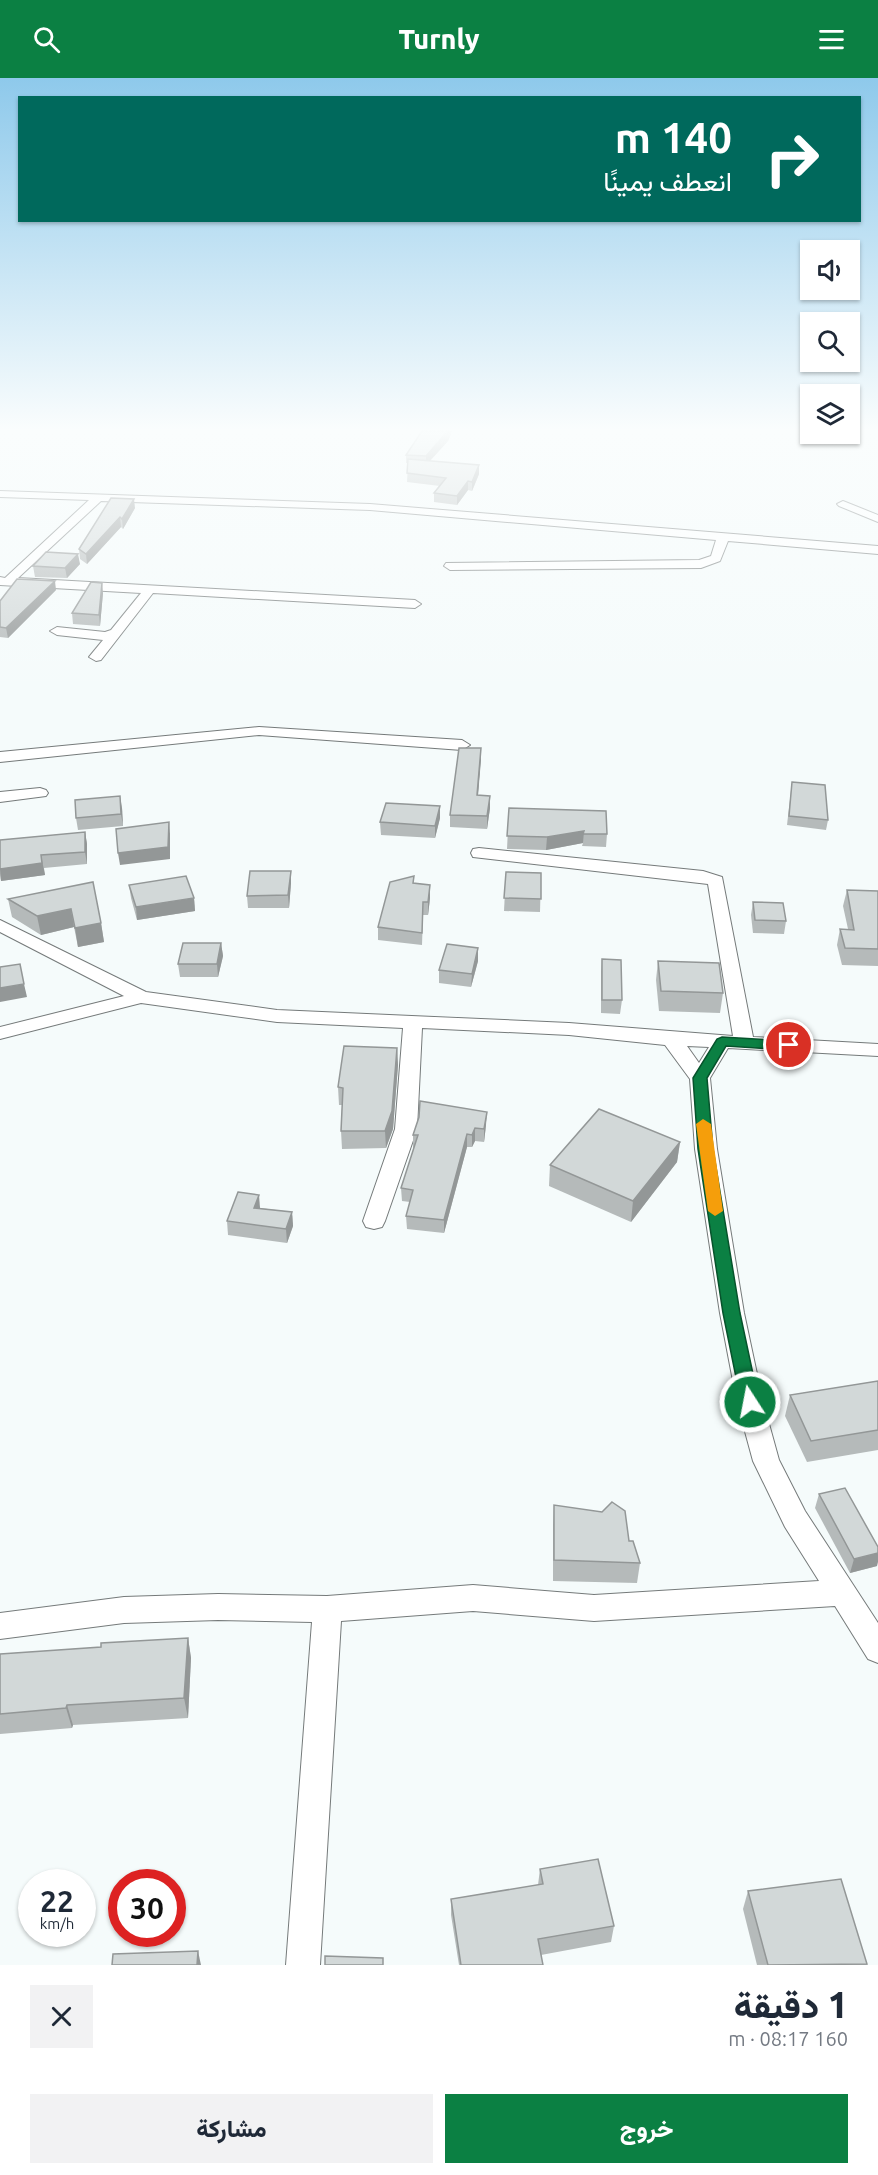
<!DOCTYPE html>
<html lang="ar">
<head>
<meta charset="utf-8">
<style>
  :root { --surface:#fff; --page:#f2f2f3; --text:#1f2937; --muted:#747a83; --accent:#0b8043 }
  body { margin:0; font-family:Ubuntu,Vazirmatn,sans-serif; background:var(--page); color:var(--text); direction:rtl; height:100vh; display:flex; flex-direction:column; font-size:22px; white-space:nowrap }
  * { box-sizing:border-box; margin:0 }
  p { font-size:20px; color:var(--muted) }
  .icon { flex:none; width:33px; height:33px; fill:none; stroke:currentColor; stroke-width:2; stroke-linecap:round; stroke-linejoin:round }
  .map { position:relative; height:1887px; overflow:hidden; direction:ltr }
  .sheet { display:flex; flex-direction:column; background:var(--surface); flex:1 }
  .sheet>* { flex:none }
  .banner { position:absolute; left:18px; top:18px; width:843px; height:126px; border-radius:0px; box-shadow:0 2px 4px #0004; direction:rtl; background:#00695c; color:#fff; overflow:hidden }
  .controls { position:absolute; left:800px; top:162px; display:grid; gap:12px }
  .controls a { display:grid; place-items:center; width:60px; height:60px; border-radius:0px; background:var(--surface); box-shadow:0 2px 4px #0004; font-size:30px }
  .speed { position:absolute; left:18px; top:1791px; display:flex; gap:12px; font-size:30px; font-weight:700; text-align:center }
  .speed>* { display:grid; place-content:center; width:78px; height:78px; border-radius:50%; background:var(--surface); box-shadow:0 2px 4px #0004; line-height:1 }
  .speed small { font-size:15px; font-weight:400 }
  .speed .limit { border:9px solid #d22; background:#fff; color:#111 }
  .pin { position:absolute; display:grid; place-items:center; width:51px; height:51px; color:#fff; margin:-26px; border:3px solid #fff; border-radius:50%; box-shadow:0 2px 6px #0007 }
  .me { position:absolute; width:66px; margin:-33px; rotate:349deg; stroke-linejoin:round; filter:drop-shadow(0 0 4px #0008) }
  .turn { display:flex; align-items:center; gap:21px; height:126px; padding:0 30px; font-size:27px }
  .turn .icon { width:78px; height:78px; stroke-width:2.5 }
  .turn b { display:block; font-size:42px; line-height:51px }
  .round { display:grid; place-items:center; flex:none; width:63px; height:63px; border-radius:0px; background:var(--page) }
  .overview { display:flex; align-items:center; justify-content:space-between; height:102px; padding:0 30px }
  h1 { font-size:36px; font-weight:800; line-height:45px }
  .button { display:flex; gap:12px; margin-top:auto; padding:12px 30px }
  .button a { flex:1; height:69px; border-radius:0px; background:var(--accent); color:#fff; font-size:24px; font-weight:800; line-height:69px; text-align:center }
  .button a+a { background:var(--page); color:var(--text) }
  header { display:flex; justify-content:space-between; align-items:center; height:78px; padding:0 30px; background:var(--accent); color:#fff; font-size:27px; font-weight:800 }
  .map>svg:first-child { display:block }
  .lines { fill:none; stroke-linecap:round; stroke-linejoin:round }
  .minor-casing { stroke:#757a7a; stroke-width:2 }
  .minor { fill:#fff; fill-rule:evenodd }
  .wall { fill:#b5baba }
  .shaded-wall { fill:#939797 }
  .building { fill:#d2d8d8; stroke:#939797; stroke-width:1.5 }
  .route { fill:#0b8043; stroke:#07532c; stroke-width:1.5 }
  .slow { fill:#f59e0b }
</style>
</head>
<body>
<header><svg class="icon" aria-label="menu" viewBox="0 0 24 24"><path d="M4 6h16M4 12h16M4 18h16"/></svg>Turnly<svg class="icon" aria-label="search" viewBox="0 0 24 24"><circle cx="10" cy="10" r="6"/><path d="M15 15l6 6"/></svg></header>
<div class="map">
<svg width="878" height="1887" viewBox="0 0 878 1887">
  <rect width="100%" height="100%" fill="#f5fbfb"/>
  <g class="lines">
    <defs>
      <g id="minor">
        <polygon points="0,413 370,426 878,468 878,476 728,463 720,483 701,490 450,492 444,488 446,485 699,482 711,478 716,462 370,432 101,423 18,500 415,522 421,526 415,530 153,515 101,582 96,583 89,579 103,562 57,557 50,553 57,549 105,554 111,552 141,515 0,507 0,499 5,500 89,422 0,419"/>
        <polygon points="843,423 878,437 878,444 839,428 837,426"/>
        <polygon points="259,649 462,662 470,667 462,672 259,657 0,684 0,674"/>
        <polygon points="40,710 46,712 48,715 46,718 0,724 0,714"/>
        <path d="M479 770 703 793 722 799 753 959 878 966V978L728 970 710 1000 717 1071 744 1235 763 1324 779 1382 805 1433 878 1545V1585L868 1581 835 1528 594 1543 473 1533 341 1543 320 1887H286L312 1544 218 1542 124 1545 0 1561V1535L124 1519 218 1516 327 1518 473 1507 594 1517 819 1503 785 1449 753 1383 737 1324 720 1235 695 1071 690 1001 665 967 569 957 422 950 417 1051 385 1143 382 1149 374 1151 366 1149 363 1143 395 1051 403 950 277 944 141 925 0 961V949L124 918 0 854V842L146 914 277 932 569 945 733 958 708 806 473 779 471 775 473 771ZM687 968 709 969 699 985Z"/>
      </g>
    </defs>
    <use href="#minor" class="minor-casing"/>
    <use href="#minor" class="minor"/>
  </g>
  <g class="wall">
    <polygon points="422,353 452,353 448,363 430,383 479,396 472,413 468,412 457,427 434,424 434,415 440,408 407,404 408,385 406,385 406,377"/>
    <polygon points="111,420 135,430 123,451 121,449 87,486 80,481 79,471"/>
    <polygon points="80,486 67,500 35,499 33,488"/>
    <polygon points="56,512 8,560 0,559 0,523"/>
    <polygon points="103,515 100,548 73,546 72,535"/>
    <polygon points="481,670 478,717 490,730 487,751 450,749 450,737"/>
    <polygon points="792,704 828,742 826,752 787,747"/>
    <polygon points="122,730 123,748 78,752 76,740"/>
    <polygon points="509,730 607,756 606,769 582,768 583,765 546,772 507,771"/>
    <polygon points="440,740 435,760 381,757 380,744"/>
    <polygon points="85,754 87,766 87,786 44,790 45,797 1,803 0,796 0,762"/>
    <polygon points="291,793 291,805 289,830 248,830 247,818"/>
    <polygon points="506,794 541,795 540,834 504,833"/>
    <polygon points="415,805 430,807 430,820 428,837 423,837 422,867 378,862 378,849"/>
    <polygon points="129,807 194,820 195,833 137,842 131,820"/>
    <polygon points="847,812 878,813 878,888 842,887 837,867 840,851 848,851 843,828"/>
    <polygon points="8,821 101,845 104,864 78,869 74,849 41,857 12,839"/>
    <polygon points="753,824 786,843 784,856 753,855 751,837"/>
    <polygon points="221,865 223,878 218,899 180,899 178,886"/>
    <polygon points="602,881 622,922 620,936 601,935 601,894"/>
    <polygon points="478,883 471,909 439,905 439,892"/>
    <polygon points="658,883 723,915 720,935 659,933 656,902"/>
    <polygon points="397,970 398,987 393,1051 386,1070 342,1071 341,1053 342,1027 339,1027 338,1009"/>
    <polygon points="486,1047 484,1064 475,1063 472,1069 467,1069 444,1155 407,1151 406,1138 410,1124 402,1123 401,1110 414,1070 413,1070 413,1057"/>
    <polygon points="680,1064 677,1084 631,1144 549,1108 550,1087"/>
    <polygon points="260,1130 292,1134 293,1148 287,1165 228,1157 227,1143"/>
    <polygon points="878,1303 878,1372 807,1384 785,1338 790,1317"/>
    <polygon points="819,1416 877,1488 850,1495 815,1430"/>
    <polygon points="554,1427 629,1463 640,1485 637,1505 553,1503 553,1447"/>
    <polygon points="188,1560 191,1580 188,1640 73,1647 72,1650 0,1656 0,1576 101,1569"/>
    <polygon points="540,1791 614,1848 611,1864 541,1877 543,1887 459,1887 451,1837 451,1821 538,1807"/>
    <polygon points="748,1813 867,1886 867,1887 757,1887 743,1831"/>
  </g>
  <g class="shaded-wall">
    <polygon points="448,353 452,353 448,363 426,387 426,378"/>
    <polygon points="479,387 479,396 472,413 472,404"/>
    <polygon points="468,403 468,412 457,427 457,418"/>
    <polygon points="134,421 135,430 123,451 122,441"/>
    <polygon points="120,439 121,449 87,486 86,476"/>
    <polygon points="78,476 80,486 67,500 65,490"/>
    <polygon points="55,503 56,512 8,560 6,550"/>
    <polygon points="102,505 103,515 100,548 99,537"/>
    <polygon points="481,670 481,682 477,729 477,717"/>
    <polygon points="120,718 122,730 123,748 121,736"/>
    <polygon points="490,718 490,730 487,751 487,738"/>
    <polygon points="440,728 440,740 435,760 435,748"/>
    <polygon points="169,744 170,756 170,781 120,787 118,775"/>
    <polygon points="584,753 583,765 546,772 547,759"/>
    <polygon points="85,754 87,766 87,786 85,774"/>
    <polygon points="41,777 45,797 1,803 0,791"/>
    <polygon points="291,793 291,805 289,830 288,817"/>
    <polygon points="430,807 430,820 428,837 428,824"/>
    <polygon points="194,820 195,833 137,842 136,829"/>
    <polygon points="71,831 74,849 41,857 37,838"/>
    <polygon points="101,845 104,864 78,869 75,850"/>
    <polygon points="221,865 223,878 218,899 217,886"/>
    <polygon points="478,870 478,883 471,909 472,896"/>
    <polygon points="24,906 27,919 0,924 0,910"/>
    <polygon points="397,970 398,987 393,1051 386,1070 385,1053"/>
    <polygon points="487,1034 486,1047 484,1064 484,1051"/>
    <polygon points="475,1050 475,1063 472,1069 472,1057"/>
    <polygon points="467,1056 467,1069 444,1155 444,1142"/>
    <polygon points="680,1064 677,1084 631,1144 633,1123"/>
    <polygon points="259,1117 260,1130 254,1130"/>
    <polygon points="292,1134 293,1148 287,1165 286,1151"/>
    <polygon points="878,1475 878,1484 877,1488 850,1495 854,1481"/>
    <polygon points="188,1560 191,1580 188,1640 184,1620"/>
    <polygon points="67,1627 73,1647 72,1650 66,1630"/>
    <polygon points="198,1873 201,1887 197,1887"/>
  </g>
  <g class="building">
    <polygon points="422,353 448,353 426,378 406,377"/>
    <polygon points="408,381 479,387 472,404 468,403 457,418 434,415 446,400 407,395"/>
    <polygon points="111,420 134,421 122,441 120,439 86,476 79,471"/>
    <polygon points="46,474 78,476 65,490 33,488"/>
    <polygon points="17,501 55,503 6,550 0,549 0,523"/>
    <polygon points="91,504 102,505 99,537 72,535"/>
    <polygon points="459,670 481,670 477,717 490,718 487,738 450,737"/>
    <polygon points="792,704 825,707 828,742 789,738"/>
    <polygon points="120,718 121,736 76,740 75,722"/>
    <polygon points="386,725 440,728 435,748 380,744"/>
    <polygon points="509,730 606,733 607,756 583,756 584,753 547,759 507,758"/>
    <polygon points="169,744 168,769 118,775 116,751"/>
    <polygon points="85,754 85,774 41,777 42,785 0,791 0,762"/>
    <polygon points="250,793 291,793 288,817 247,818"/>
    <polygon points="506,794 541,795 541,821 504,820"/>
    <polygon points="186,798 194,820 136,829 129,807"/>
    <polygon points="414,798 413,805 430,807 428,824 423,824 422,855 378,849 390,804"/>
    <polygon points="93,804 101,845 75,850 71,831 37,838 8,821"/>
    <polygon points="847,812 878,813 878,871 845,870 840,851 854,852"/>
    <polygon points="753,824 783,825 786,843 755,842"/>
    <polygon points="183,865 221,865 217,886 178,886"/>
    <polygon points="447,866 478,870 472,896 439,892"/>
    <polygon points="602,881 621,882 622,922 602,922"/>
    <polygon points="658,883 719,885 723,915 661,913"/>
    <polygon points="20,886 24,906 0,910 0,889"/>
    <polygon points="344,968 397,970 392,1033 385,1053 341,1053 343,1010 338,1009"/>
    <polygon points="420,1023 487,1034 484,1051 475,1050 472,1057 467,1056 444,1142 406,1138 413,1112 401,1110 418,1057 413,1057 419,1039"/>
    <polygon points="599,1031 680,1064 633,1123 550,1087"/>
    <polygon points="238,1114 259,1117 254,1130 292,1134 286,1151 227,1143"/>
    <polygon points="878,1303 878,1352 811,1363 790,1317"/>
    <polygon points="845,1410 878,1469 878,1475 854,1481 819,1416"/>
    <polygon points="612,1424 625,1433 629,1463 633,1463 640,1485 554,1482 554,1427 602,1434"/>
    <polygon points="188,1560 184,1620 67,1627 66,1630 0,1636 0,1576 101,1569 101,1565"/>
    <polygon points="598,1781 614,1848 538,1861 543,1887 461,1887 451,1821 543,1806 540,1791"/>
    <polygon points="841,1801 867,1886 768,1887 748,1813"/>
    <polygon points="198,1873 197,1887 112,1887 113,1876"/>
    <polygon points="325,1878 383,1880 383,1887 325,1887"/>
  </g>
  <linearGradient id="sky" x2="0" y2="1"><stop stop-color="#8ec9eb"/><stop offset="0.57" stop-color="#fafdfd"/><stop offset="1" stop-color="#fafdfd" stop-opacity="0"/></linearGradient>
  <rect width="878" height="617" fill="url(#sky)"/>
  <polygon class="route" points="722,959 789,963 796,967 789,972 726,968 707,1000 713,1071 740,1235 759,1324 756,1329 750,1331 744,1329 741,1324 723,1235 698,1071 693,1000 717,961"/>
  <polygon class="slow" points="703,1041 711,1046 723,1133 715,1138 708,1133 696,1046"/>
</svg>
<div class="controls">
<a><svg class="icon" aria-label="sound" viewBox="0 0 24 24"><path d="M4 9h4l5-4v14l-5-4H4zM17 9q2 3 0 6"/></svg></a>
<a><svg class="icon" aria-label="search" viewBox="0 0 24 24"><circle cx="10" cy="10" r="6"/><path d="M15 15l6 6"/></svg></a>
<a><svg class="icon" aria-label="layers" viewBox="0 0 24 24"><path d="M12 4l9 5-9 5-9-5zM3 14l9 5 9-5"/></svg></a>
</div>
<div class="speed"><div>22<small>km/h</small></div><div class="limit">30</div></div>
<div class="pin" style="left:789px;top:967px;background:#d93025"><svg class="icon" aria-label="arrive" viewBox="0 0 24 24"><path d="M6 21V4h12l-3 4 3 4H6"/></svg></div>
<svg class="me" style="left:750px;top:1324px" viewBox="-20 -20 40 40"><circle r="17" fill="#0b8043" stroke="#fff" stroke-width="3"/><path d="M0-11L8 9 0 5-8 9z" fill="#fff"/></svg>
<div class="banner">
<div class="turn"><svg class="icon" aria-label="right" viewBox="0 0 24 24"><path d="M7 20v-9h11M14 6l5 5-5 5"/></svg><div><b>140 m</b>انعطف يمينًا</div></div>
</div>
</div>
<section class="sheet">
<div class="overview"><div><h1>1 دقيقة</h1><p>160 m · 08:17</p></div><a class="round"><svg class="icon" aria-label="close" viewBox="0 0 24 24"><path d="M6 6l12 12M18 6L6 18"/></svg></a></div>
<div class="button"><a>خروج</a><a>مشاركة</a></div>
</section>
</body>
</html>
